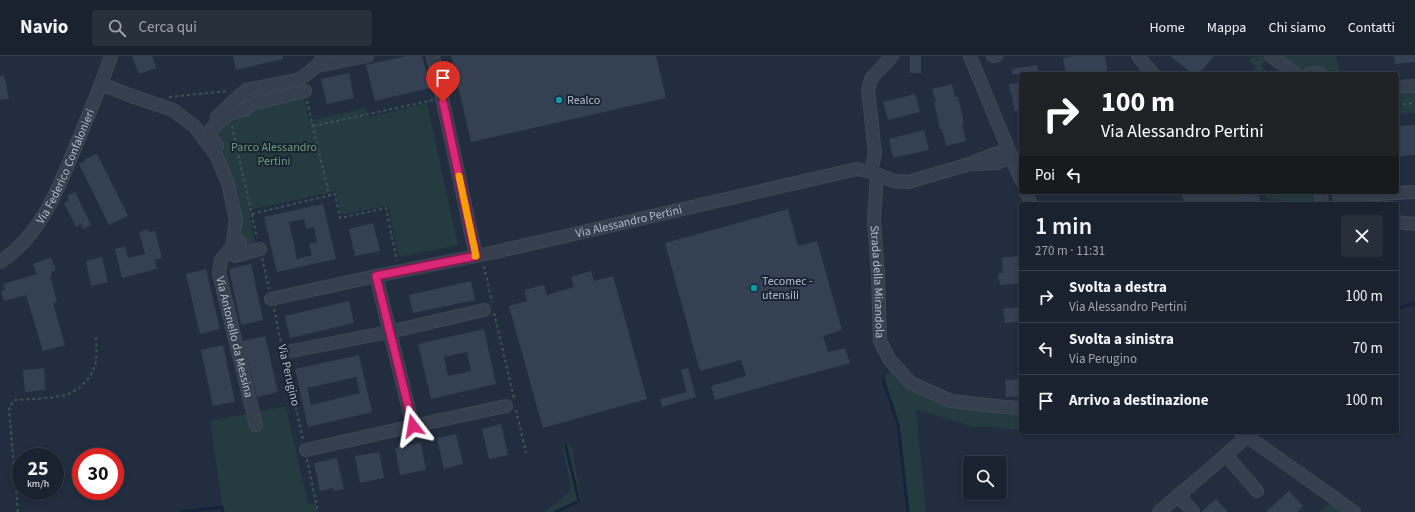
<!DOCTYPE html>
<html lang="it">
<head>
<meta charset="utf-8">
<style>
  :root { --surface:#1a222f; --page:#272f3b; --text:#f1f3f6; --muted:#9fa4aa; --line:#383f4b }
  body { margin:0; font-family:"Source Sans 3",sans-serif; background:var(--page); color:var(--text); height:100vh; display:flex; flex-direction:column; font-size:15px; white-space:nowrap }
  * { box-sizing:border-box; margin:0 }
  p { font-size:13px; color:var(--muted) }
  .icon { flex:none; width:22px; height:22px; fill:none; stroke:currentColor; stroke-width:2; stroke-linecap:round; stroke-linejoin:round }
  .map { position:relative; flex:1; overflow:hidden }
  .sheet { position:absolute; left:1019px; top:146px; width:380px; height:232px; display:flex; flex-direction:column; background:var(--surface); border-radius:4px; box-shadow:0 2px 6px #0003,0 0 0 1px var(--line) }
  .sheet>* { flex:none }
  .banner { position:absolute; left:1019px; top:16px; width:380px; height:122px; border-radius:4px; box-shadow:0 2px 6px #0003,0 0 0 1px var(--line); background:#202124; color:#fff; overflow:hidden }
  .controls { position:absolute; left:963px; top:400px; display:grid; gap:8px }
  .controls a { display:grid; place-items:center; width:44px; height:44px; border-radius:4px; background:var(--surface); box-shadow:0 2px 6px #0003,0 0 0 1px var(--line); font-size:20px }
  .speed { position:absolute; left:12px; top:392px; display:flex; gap:8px; font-size:20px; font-weight:700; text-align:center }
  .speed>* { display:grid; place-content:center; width:52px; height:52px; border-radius:50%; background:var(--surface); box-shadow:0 2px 6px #0003,0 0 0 1px var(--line); line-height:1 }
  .speed small { font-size:10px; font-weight:400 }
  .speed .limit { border:6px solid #d22; background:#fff; color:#111 }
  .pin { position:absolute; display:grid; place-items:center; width:34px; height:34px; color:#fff; margin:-41px -17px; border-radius:50% 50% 50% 0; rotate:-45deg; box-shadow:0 0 4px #0007 }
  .pin .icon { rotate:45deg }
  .me { position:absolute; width:44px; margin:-22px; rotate:346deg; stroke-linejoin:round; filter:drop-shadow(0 0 3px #0008) }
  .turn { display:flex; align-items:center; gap:14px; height:84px; padding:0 16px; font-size:18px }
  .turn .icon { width:52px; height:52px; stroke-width:2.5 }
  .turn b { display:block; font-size:28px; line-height:34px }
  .then { display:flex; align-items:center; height:38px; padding:0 16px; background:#0003; gap:8px; font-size:15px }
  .round { display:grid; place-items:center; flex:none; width:42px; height:42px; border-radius:4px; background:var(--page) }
  .summary { display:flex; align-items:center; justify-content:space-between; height:68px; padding:0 16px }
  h1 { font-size:24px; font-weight:600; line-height:30px }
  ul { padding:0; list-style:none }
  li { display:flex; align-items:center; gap:12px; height:52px; padding:0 16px; border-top:1px solid var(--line) }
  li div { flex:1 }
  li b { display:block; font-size:15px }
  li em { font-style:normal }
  header { display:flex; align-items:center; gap:24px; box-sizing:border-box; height:56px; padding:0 20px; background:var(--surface); border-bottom:1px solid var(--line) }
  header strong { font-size:19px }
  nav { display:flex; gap:22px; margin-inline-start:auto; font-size:14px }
  .search { width:280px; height:36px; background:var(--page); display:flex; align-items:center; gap:10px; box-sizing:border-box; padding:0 14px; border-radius:4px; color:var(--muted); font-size:15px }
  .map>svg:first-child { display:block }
  .green { fill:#243b3f }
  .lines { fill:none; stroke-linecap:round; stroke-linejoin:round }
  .stream { stroke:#15233d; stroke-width:3 }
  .building { fill:#344155; fill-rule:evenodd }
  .minor-casing { stroke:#3f4857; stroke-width:14 }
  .path { stroke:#3d5457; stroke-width:2; stroke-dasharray:3 3; stroke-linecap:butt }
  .minor { stroke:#363f4e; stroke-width:12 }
  .route-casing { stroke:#8e194d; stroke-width:10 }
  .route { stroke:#db2777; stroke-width:7 }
  .slow { stroke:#f59e0b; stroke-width:7 }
  .culture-dot { fill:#0f9aa8; stroke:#1b2433; stroke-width:1.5 }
  .labels { text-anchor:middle; stroke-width:4; stroke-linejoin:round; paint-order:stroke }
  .poi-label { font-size:12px; fill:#b2baca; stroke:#1b2433; text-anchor:start }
  .park-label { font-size:12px; fill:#689c76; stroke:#1b2433 }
  .street-label { font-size:12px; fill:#b2baca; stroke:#1b2433 }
</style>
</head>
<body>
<header>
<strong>Navio</strong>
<div class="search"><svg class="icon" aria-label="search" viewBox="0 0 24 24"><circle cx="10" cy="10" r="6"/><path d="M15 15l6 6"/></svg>Cerca qui</div>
<nav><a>Home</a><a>Mappa</a><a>Chi siamo</a><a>Contatti</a></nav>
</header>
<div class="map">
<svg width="1415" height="456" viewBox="0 0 1415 456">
  <rect width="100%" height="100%" fill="#222d3f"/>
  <g class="green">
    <polygon points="1262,0 1266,3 1261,10 1271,18 1250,18 1256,10 1249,5 1253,1"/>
    <polygon points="1278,0 1336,0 1340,18 1331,18 1316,10 1297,15"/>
    <path d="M303 37 309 65 365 52 368 61 427 47 458 189 399 201 388 150 341 159 336 135 249 154 256 194 235 199C249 172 240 137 228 110 225 103 218 96 217 89 216 83 216 76 216 70L226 61Z"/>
    <polygon points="1415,37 1415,57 1397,58 1397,39"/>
    <polygon points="1289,136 1317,136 1316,148 1303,148 1303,146 1266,143 1266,138"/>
    <polygon points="895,310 951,345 1021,352 1021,374 989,371 973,371 916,353 926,456 908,456 898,368 883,323"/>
    <polygon points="286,350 308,448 316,448 318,456 223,456 210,365"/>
    <path d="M571 389 581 443 579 445 555 456H544C554 447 567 443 571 430L562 391Z"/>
    <polygon points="1334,442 1354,456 1320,456"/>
  </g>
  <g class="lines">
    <g class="stream">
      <polyline points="1397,253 1415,247"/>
      <polyline points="883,323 898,368 908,456"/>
      <polyline points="181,456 222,451 223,456"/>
      <polyline points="555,456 579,445 566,391"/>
    </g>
  </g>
  <g class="building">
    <polygon points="132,0 152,0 156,12 139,18"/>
    <polygon points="233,0 283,0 283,3 236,14"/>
    <polygon points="406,0 422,0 430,32 375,45 366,9"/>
    <polygon points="451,0 656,0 666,42 471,86"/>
    <rect x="910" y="0" width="11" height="17"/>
    <polygon points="1073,0 1105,0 1108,18 1066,18 1063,2"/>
    <polygon points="1170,0 1214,0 1199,18 1193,18"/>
    <polygon points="1394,0 1415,0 1415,6 1395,8"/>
    <polygon points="1037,9 1039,18 1012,18 1012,13"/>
    <polygon points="349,17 354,42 327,48 321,23"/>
    <polygon points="4,19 9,43 0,44 0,20"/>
    <polygon points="1021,27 1021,54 1014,55 1012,38 1010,38 1009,28"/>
    <polygon points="952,28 955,41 958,40 964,67 962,68 966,85 946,90 942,73 940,73 934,46 936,46 932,33"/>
    <polygon points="915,38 920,56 888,64 883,46"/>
    <polygon points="1415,69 1415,99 1397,100 1397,70"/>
    <polygon points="924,74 929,94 893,102 889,83"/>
    <polygon points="97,98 128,160 109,169 79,108 85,105 85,103"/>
    <polygon points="75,136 91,169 83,173 81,168 76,171 64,147 69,145 67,140"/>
    <polygon points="1238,136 1259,136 1260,147 1242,148 1242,142 1238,138"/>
    <path d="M323 148 336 203 277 216 264 161ZM304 163 306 173 314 171 317 186 309 188 312 199 297 203 289 166Z"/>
    <polygon points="788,153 798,190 817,185 842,274 823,280 828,296 845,292 850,307 715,344 711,330 746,320 741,304 700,315 665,187"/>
    <polygon points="373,167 380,195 355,200 349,173"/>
    <polygon points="148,173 149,176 155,175 162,202 155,204 157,213 122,222 115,193 125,190 128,202 145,198 139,176"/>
    <polygon points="1018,200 1021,227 1000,229 998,218 1003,217 1002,202"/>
    <polygon points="51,201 56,214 51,216 52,219 50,220 57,246 53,247 65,289 43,295 26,239 4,245 1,235 5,234 3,228 37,218 33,208"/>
    <polygon points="102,201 108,226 91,230 86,205"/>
    <polygon points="251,208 263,264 241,269 229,213"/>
    <polygon points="206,213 220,273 200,278 186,218"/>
    <polygon points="591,215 594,225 613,220 647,343 543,372 509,250 527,245 524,234 544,229 547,239 574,231 571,221"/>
    <polygon points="471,225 475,244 413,257 409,239"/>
    <polygon points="349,245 354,267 290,282 285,260"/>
    <polygon points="1019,251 1021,265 1005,267 1003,253"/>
    <path d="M484 273 496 328 431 343 418 288ZM467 296 471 315 448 320 444 301Z"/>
    <polygon points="265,280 278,336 257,341 243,285"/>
    <polygon points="223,289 235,346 213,350 201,294"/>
    <path d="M359 299 372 356 308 371 295 313ZM356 321 360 337 311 349 307 332Z"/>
    <polygon points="44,312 45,334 25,336 23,314"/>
    <polygon points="688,312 696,341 662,351 660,343 687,336 681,314"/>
    <polygon points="1021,323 1021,340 1006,341 1005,324"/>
    <polygon points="501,368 508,399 489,403 482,373"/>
    <polygon points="456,378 463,408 444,413 437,382"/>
    <polygon points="421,387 426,414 400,419 395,392"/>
    <polygon points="379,396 384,422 360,427 355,400"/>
    <polygon points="337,402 344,433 334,435 333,432 320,435 314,407"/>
    <polygon points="1289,435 1303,450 1297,456 1266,456"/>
    <polygon points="1216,443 1228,456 1201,456"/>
  </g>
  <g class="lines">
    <defs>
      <g id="minor">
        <polyline points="433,0 476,200"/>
        <polyline points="970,0 1021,124"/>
        <polyline points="993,0 996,0"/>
        <polyline points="1138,0 1153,18"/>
        <polyline points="1271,0 1296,18"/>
        <polyline points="317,10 367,0"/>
        <polyline points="1309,18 1315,17 1321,18"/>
        <path id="s1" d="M101 28 129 39 173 54 194 70 216 99 228 127 236 164 232 191 221 204 219 217 256 369"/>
        <polyline points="1397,31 1415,30"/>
        <path d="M246 34 296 24C307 20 315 12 323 3L322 0"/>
        <polyline points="217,61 241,38"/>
        <polyline points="217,90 211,82 211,73 229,58 245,54 251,48 305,35"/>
        <polyline points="976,108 997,107 1011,101"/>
        <polyline points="871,116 875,97 868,34 871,23 892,0"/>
        <path id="s2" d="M877 119 874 164 878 218 880 285 889 303 911 327 951 345 1006 351 1021 352"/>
        <polyline points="1026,136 1031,148"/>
        <polyline points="1321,136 1322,148"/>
        <polyline points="1189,139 1235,145 1235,148"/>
        <polyline points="1339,140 1415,136"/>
        <polyline points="1397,166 1415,168"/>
        <polyline points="240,186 235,200 260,193"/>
        <path id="s3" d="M0 206C43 178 60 128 79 82 90 55 102 28 111 0"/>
        <path id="s4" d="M271 243 376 220 491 197 857 113 871 116 894 125 908 126 970 108 994 98 1002 96 1011 101"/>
        <polyline points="292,295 389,276 484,254"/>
        <polyline points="413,370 506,350"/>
        <polyline points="1241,376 1354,456"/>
        <polyline points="306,394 413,370 376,220"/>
        <polyline points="1226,399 1257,435"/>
        <polyline points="1178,439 1193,456"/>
        <polyline points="1159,456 1226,399 1247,380"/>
      </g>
    </defs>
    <use href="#minor" class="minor-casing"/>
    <g class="path">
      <polyline points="169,41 228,35"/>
      <polyline points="307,45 329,139"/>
      <polyline points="1397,49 1415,47"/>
      <polyline points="232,70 257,182"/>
      <polyline points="313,70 433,44"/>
      <polyline points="252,158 335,138 340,162 386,152 397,205"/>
      <polyline points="262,202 269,233"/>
      <polyline points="484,210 492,246"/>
      <polyline points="274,253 282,292"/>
      <polyline points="494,257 514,342"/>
      <polyline points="285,304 303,383"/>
      <polyline points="516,354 526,397"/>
      <polyline points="307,403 318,456"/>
      <path d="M18 456 9 353 14 344C30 343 46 343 61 340 78 337 94 321 96 304 97 296 96 287 96 279"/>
    </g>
    <use href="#minor" class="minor"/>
  </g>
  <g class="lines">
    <defs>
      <polyline id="route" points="413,370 376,220 476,200 443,46"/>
    </defs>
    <use href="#route" class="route-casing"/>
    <use href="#route" class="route"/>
    <polyline class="slow" points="459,120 476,200 475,200"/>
  </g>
  <g class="culture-dot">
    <circle cx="559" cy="44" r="4"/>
    <circle cx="754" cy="232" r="4"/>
  </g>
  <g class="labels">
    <g class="poi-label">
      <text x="567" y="48">Realco</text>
      <text x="762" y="229">Tecomec -<tspan x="762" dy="14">utensili</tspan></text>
    </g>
    <g class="park-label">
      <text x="274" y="95">Parco Alessandro<tspan x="274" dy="14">Pertini</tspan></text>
    </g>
    <g class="street-label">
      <text dy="4" stroke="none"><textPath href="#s3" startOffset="118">Via Federico Confalonieri</textPath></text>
      <text dy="4" stroke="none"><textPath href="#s4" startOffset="366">Via Alessandro Pertini</textPath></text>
      <text dy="4" stroke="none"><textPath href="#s2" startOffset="107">Strada della Mirandola</textPath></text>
      <text dy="4" stroke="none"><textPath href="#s1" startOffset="331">Via Antonello da Messina</textPath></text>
      <text transform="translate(289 319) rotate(77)" y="4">Via Perugino</text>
    </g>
  </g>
</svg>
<div class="controls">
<a><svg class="icon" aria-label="search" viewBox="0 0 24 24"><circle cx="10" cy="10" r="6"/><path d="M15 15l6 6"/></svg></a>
</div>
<div class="speed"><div>25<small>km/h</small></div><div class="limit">30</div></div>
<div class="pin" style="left:443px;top:46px;background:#d93025"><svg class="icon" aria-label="arrive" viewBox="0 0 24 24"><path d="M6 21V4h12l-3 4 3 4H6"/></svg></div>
<svg class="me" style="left:413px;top:370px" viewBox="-20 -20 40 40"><path d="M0-17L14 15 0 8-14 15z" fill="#db2777" stroke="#fff" stroke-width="4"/></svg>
<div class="banner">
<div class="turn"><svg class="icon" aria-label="right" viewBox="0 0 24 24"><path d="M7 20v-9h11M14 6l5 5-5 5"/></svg><div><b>100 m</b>Via Alessandro Pertini</div></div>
<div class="then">Poi<svg class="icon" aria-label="left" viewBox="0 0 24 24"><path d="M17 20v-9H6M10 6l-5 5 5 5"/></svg></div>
</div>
<section class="sheet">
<div class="summary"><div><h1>1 min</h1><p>270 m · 11:31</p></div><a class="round"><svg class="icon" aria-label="close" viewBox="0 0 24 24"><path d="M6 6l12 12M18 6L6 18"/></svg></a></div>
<ul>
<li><svg class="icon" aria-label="right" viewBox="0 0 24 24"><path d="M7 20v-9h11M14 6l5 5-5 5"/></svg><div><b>Svolta a destra</b><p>Via Alessandro Pertini</p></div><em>100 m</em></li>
<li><svg class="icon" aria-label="left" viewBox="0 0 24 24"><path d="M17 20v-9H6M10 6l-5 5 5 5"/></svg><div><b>Svolta a sinistra</b><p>Via Perugino</p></div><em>70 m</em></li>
<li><svg class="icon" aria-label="arrive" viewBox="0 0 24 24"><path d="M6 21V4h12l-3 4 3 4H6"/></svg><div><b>Arrivo a destinazione</b></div><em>100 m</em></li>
</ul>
</section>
</div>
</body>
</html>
